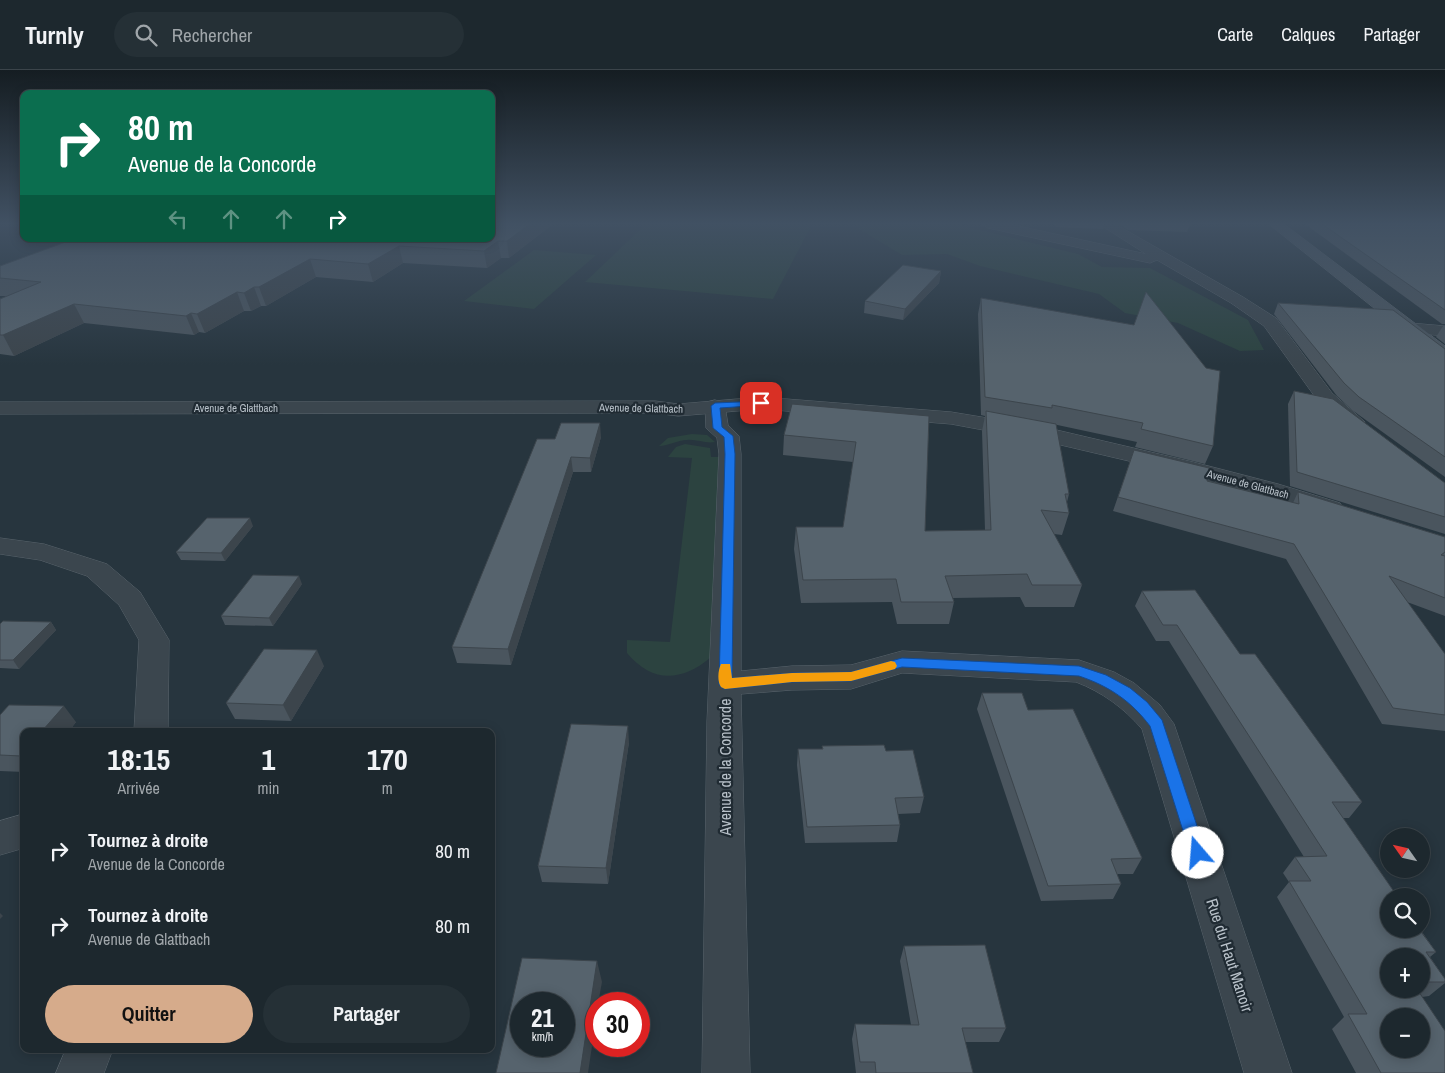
<!DOCTYPE html>
<html lang="fr">
<head>
<meta charset="utf-8">
<style>
  :root { --surface:#1d282e; --page:#253036; --text:#f1f3f6; --muted:#a0a6aa; --line:#3b444a; --accent:#d6ab8b }
  body { margin:0; font-family:"Archivo Narrow",sans-serif; background:var(--page); color:var(--text); height:100vh; display:flex; flex-direction:column; font-size:19px; white-space:nowrap }
  * { box-sizing:border-box; margin:0 }
  p { font-size:16px; color:var(--muted) }
  .icon { flex:none; width:28px; height:28px; fill:none; stroke:currentColor; stroke-width:2; stroke-linecap:round; stroke-linejoin:round }
  .map { position:relative; flex:1; overflow:hidden }
  .drawer { position:absolute; left:20px; top:658px; width:475px; height:325px; display:flex; flex-direction:column; background:var(--surface); border-radius:10px; box-shadow:0 2px 12px #0003,0 0 0 1px var(--line) }
  .drawer>* { flex:none }
  .banner { position:absolute; left:20px; top:20px; width:475px; height:152px; border-radius:10px; box-shadow:0 2px 12px #0003,0 0 0 1px var(--line); background:#0b6e4f; color:#fff; overflow:hidden }
  .needle { width:32px; rotate:304deg }
  .buttons { position:absolute; left:1380px; top:758px; display:grid; gap:10px }
  .buttons a { display:grid; place-items:center; width:50px; height:50px; border-radius:50%; background:var(--surface); box-shadow:0 2px 12px #0003,0 0 0 1px var(--line); font-size:25px }
  .speed { position:absolute; left:510px; top:922px; display:flex; gap:10px; font-size:25px; font-weight:700; text-align:center }
  .speed>* { display:grid; place-content:center; width:65px; height:65px; border-radius:50%; background:var(--surface); box-shadow:0 2px 12px #0003,0 0 0 1px var(--line); line-height:1 }
  .speed small { font-size:12px; font-weight:400 }
  .speed .limit { border:8px solid #d22; background:#fff; color:#111 }
  .pin { position:absolute; display:grid; place-items:center; width:42px; height:42px; color:#fff; margin:-21px; border-radius:10px; box-shadow:0 2px 8px #0006 }
  .me { position:absolute; width:55px; margin:-28px; rotate:342deg; stroke-linejoin:round; filter:drop-shadow(0 0 4px #0008) }
  .turn { display:flex; align-items:center; gap:18px; height:105px; padding:0 25px; font-size:22px }
  .turn .icon { width:65px; height:65px; stroke-width:2.5 }
  .turn b { display:block; font-size:35px; line-height:42px }
  .lanes { display:flex; align-items:center; height:48px; padding:0 25px; background:#0003; justify-content:center; gap:25px; direction:ltr }
  .lanes .off { opacity:.35 }
  .eta { display:flex; justify-content:space-evenly; align-items:center; height:85px; text-align:center }
  .eta b { font-size:30px; font-weight:800; line-height:35px }
  .button { display:flex; gap:10px; margin-top:auto; padding:10px 25px }
  .button a { flex:1; height:58px; border-radius:30px; background:var(--accent); color:#111; font-size:20px; font-weight:800; line-height:58px; text-align:center }
  .button a+a { background:var(--page); color:var(--text) }
  ul { padding:0; list-style:none }
  li { display:flex; align-items:center; gap:15px; height:75px; padding:0 25px }
  li div { flex:1 }
  li b { display:block; font-size:19px }
  li em { font-style:normal }
  header { display:flex; align-items:center; gap:30px; box-sizing:border-box; height:70px; padding:0 25px; background:var(--surface); border-bottom:1px solid var(--line) }
  header strong { font-size:24px }
  nav { display:flex; gap:28px; margin-inline-start:auto; font-size:18px }
  .search { width:350px; height:45px; background:var(--page); display:flex; align-items:center; gap:12px; box-sizing:border-box; padding:0 18px; border-radius:28px; color:var(--muted); font-size:19px }
  .map>svg:first-child { display:block }
  .green { fill:#2c4340 }
  .lines { fill:none; stroke-linecap:round; stroke-linejoin:round }
  .minor-casing { stroke:#59646c; stroke-width:1 }
  .tertiary-casing { stroke:#59646c; stroke-width:1 }
  .secondary-casing { stroke:#59646c; stroke-width:1 }
  .minor { fill:#3b464e; fill-rule:evenodd }
  .tertiary { fill:#3b464e; fill-rule:evenodd }
  .secondary { fill:#4a5660; fill-rule:evenodd }
  .wall { fill:#4a555e; fill-rule:evenodd }
  .shaded-wall { fill:#3c454c }
  .building { fill:#56636d; stroke:#3c454c; fill-rule:evenodd }
  .route { fill:#1a73e8; stroke:#114b97 }
  .slow { fill:#f59e0b }
  .labels { text-anchor:middle; stroke-width:4.5; stroke-linejoin:round; paint-order:stroke }
  .far-street-label { font-size:11px; fill:#b8c1c9; stroke:#202b33 }
  .near-street-label { font-size:16px; fill:#b8c1c9; stroke:#202b33 }
</style>
</head>
<body>
<header>
<strong>Turnly</strong>
<div class="search"><svg class="icon" aria-label="search" viewBox="0 0 24 24"><circle cx="10" cy="10" r="6"/><path d="M15 15l6 6"/></svg>Rechercher</div>
<nav><a>Carte</a><a>Calques</a><a>Partager</a></nav>
</header>
<div class="map">
<svg width="1445" height="1003" viewBox="0 0 1445 1003">
  <rect width="100%" height="100%" fill="#27353e"/>
  <g class="green">
    <polygon points="646,154 812,154 773,229 585,212"/>
    <polygon points="858,154 955,154 1078,184 1102,197 1150,198 1248,250 1264,280 1240,281 1178,253 1125,243 1099,224 980,196 947,184 902,185 859,159"/>
    <polygon points="534,180 596,185 534,239 464,231"/>
    <path d="M692 364 707 365 715 372C706 374 696 369 687 370 677 370 669 376 659 376L668 368Z"/>
    <path d="M685 374 710 378 711 387H719L710 588C681 612 652 613 627 583V570L670 572 692 388 668 387 676 377Z"/>
  </g>
  <g class="lines">
    <defs>
      <g id="minor">
        <polygon points="982,154 1009,154 1146,184 1099,154 1115,154 1243,227 1276,248 1332,323 1365,352 1362,357 1354,358 1346,357 1318,331 1264,256 1231,233 1157,190 1150,193 988,158"/>
        <polygon points="1410,253 1445,256 1445,266 1404,262 1401,258 1404,254"/>
        <path d="M715 330 722 332 725 336 728 355 739 366 741 384V601L792 596 851 595 902 581 1079 590 1114 602 1134 613 1160 635 1174 654 1292 1003H1244L1142 659C1124 638 1102 622 1076 612L902 603 851 619 792 620 741 624 750 1003H702L707 652 719 384 717 368 706 358 705 336 708 332Z"/>
        <polygon points="0,468 44,474 107,494 140,522 169,570 168,661 134,661 139,570 119,535 87,506 40,490 0,484"/>
        <polygon points="24,744 24,778 0,785 0,751"/>
        <polygon points="66,979 113,979 104,1003 56,1003"/>
      </g>
      <polygon id="tertiary" points="761,327 951,342 1048,358 1193,392 1278,414 1340,433 1343,438 1340,443 1331,445 1180,403 1048,372 951,354 761,339 678,346 655,343 0,344 0,332 655,331 678,334"/>
      <polygon id="secondary" points="1269,154 1284,154 1445,276 1445,291 1438,289"/>
    </defs>
    <use href="#minor" class="minor-casing"/>
    <use href="#tertiary" class="tertiary-casing"/>
    <use href="#secondary" class="secondary-casing"/>
    <use href="#minor" class="minor"/>
    <use href="#tertiary" class="tertiary"/>
    <use href="#secondary" class="secondary"/>
  </g>
  <g class="wall">
    <polygon points="553,154 509,188 501,188 487,198 403,193 373,212 316,207 266,236 261,236 251,241 244,241 205,263 199,262 194,265 84,253 14,286 0,284 0,229 7,226 0,226 0,196"/>
    <polygon points="1054,154 1104,154 1103,159 1056,157"/>
    <polygon points="1119,154 1190,154 1187,162 1128,160"/>
    <polygon points="1305,154 1445,154 1445,254 1442,254"/>
    <polygon points="941,201 939,213 903,250 864,243 865,231"/>
    <polygon points="981,228 1213,376 1205,394 1135,377 1137,372 1048,353 1069,424 1067,432 1069,443 1062,465 1054,464 1082,515 1074,537 1025,537 1020,527 953,528 954,532 949,554 897,554 892,532 801,533 794,479 796,457 843,457 853,392 783,385 784,365 929,346 925,461 985,460 982,361 985,346 981,345 978,244"/>
    <polygon points="1278,233 1445,279 1445,407 1352,340 1337,326 1274,244"/>
    <polygon points="1443,256 1445,256 1445,274 1436,267"/>
    <polygon points="1294,321 1445,413 1445,464 1290,416 1288,334"/>
    <polygon points="601,367 591,402 573,402 511,595 457,593 452,577 555,369"/>
    <polygon points="1134,380 1207,411 1293,433 1298,422 1445,467 1445,546 1407,532 1445,584 1445,661 1382,654 1286,489 1113,441"/>
    <polygon points="253,456 225,491 181,490 176,482"/>
    <polygon points="302,514 273,556 225,555 221,546"/>
    <path d="M1142 521 1240 584 1362 732 1349 748H1343L1436 882 1430 887 1445 909V913L1429 926 1422 927 1445 1003H1356L1332 959 1344 947 1277 827 1289 812 1283 803 1295 787H1304L1169 571H1156L1135 536ZM1421 886V919H1389Z"/>
    <polygon points="51,552 56,560 19,599 0,598 0,554"/>
    <polygon points="324,596 291,651 235,649 226,633"/>
    <polygon points="982,623 1028,640 1142,788 1133,804 1117,804 1121,814 1113,829 1041,831 977,639"/>
    <polygon points="0,645 76,652 69,661 24,661 24,702 0,701"/>
    <polygon points="629,672 608,814 542,812 538,796"/>
    <polygon points="822,676 886,681 924,727 920,743 898,744 900,755 897,772 805,773 797,695 798,679 822,679"/>
    <polygon points="904,876 1006,958 999,972 965,972 973,1003 856,1003 852,969 855,954 911,955 900,891"/>
  </g>
  <g class="shaded-wall">
    <polygon points="530,154 553,154 509,188 507,171"/>
    <polygon points="498,171 501,188 487,198 484,181"/>
    <polygon points="399,176 403,193 373,212 368,194"/>
    <polygon points="310,189 316,207 266,236 259,217"/>
    <polygon points="941,201 939,213 903,250 905,239"/>
    <polygon points="254,217 261,236 251,241 244,223"/>
    <polygon points="237,222 244,241 205,263 197,244"/>
    <polygon points="74,234 84,253 14,286 3,265"/>
    <polygon points="191,243 199,262 194,265 186,246"/>
    <polygon points="600,353 601,367 591,402 590,388"/>
    <polygon points="571,387 573,402 511,595 508,579"/>
    <polygon points="250,448 253,456 225,491 221,483"/>
    <polygon points="299,506 302,514 273,556 269,548"/>
    <polygon points="51,552 56,560 19,599 13,590"/>
    <polygon points="317,580 324,596 291,651 283,635"/>
    <polygon points="64,636 76,652 69,661 42,661"/>
    <polygon points="628,656 629,672 608,814 606,798"/>
    <polygon points="24,682 24,690 21,686"/>
    <polygon points="0,843 3,846 0,849"/>
    <polygon points="597,891 602,912 598,934 596,934 596,949 588,1003 580,1003"/>
  </g>
  <g class="building">
    <polygon points="491,154 530,154 507,171 498,171 484,181 399,176 368,194 310,189 259,217 254,217 244,223 237,222 197,244 191,243 186,246 74,234 3,265 0,265 0,229 41,212 0,208 0,196 74,169 491,169"/>
    <polygon points="1322,154 1445,154 1445,240"/>
    <polygon points="903,195 941,201 905,239 865,231"/>
    <polygon points="1146,222 1206,298 1220,301 1213,376 1141,359 1143,353 1052,335 1052,338 985,327 981,228 1134,255"/>
    <polygon points="1278,233 1393,240 1445,279 1445,387 1359,327 1344,313"/>
    <polygon points="1294,321 1333,329 1445,413 1445,447 1297,402"/>
    <polygon points="792,334 929,346 925,461 991,460 986,341 1056,354 1069,424 1065,424 1069,443 1041,440 1082,515 1032,515 1027,504 945,506 954,532 901,532 896,509 803,510 796,457 843,457 856,372 784,365"/>
    <polygon points="561,353 600,353 590,388 571,387 508,579 452,577 537,369 555,369"/>
    <polygon points="1134,380 1209,398 1207,411 1299,434 1298,422 1445,467 1445,482 1441,485 1445,486 1445,528 1389,506 1445,584 1445,645 1393,638 1294,474 1118,427"/>
    <polygon points="207,448 250,448 221,483 176,482"/>
    <polygon points="253,505 299,506 269,548 221,546"/>
    <path d="M1195 520 1240 584H1255L1362 732H1332L1397 826H1389V859H1419L1436 882H1426L1445 909V912H1421V886H1389V919H1417L1445 961V1003H1381L1348 944H1367L1289 811H1311L1295 787 1327 786 1177 555H1163L1142 521ZM1389 946H1421V979H1389Z"/>
    <polygon points="3,551 51,552 13,590 0,590 0,554"/>
    <polygon points="264,579 317,580 283,635 226,633"/>
    <polygon points="982,623 1022,623 1028,640 1073,639 1142,788 1111,789 1121,814 1048,816"/>
    <polygon points="9,635 64,636 42,661 24,661 24,682 21,686 0,685 0,645"/>
    <polygon points="571,654 628,656 606,798 538,796"/>
    <polygon points="884,675 886,681 913,680 924,727 895,728 900,755 807,757 798,679 823,679 822,676"/>
    <polygon points="985,875 1006,958 962,958 973,1003 876,1003 875,992 860,992 855,954 919,955 904,876"/>
    <path d="M522 888 597 891 580 1003H496ZM521 934H564V976H521Z"/>
  </g>
  <linearGradient id="sky" x2="0" y2="1"><stop stop-color="#151d22"/><stop offset="0.52" stop-color="#415163"/><stop offset="1" stop-color="#415163" stop-opacity="0"/></linearGradient>
  <rect width="1445" height="295" fill="url(#sky)"/>
  <path class="route" d="M761 331 764 332V335L720 338 722 357 733 366 735 384 732 608 792 603 851 602 902 588 1079 596 1106 605 1130 618 1147 632 1162 650 1206 783 1203 788 1198 790 1192 788 1190 783 1150 656C1131 631 1109 616 1079 606L902 597 851 611 792 612 725 619 721 617 719 614 725 384 724 367 713 358 711 336 715 333Z"/>
  <path class="slow" d="M891 591 895 592 897 596 895 599 851 611 792 612 725 619 721 617C717 611 718 600 721 594H730L732 608 792 603 851 602Z"/>
  <g class="labels">
    <g class="far-street-label">
      <text x="236" y="342">Avenue de Glattbach</text>
      <text transform="translate(641 338) rotate(1)" y="4">Avenue de Glattbach</text>
      <text transform="translate(1248 414) rotate(15)" y="4">Avenue de Glattbach</text>
    </g>
    <g class="near-street-label">
      <text transform="translate(725 697) rotate(-90)" y="6">Avenue de la Concorde</text>
      <text transform="translate(1230 885) rotate(72)" y="6">Rue du Haut Manoir</text>
    </g>
  </g>
</svg>
<div class="buttons">
<a><svg class="needle" viewBox="-14 -14 28 28"><path d="M0-13l5 13h-10z" fill="#e53935"/><path d="M0 13l5-13h-10z" fill="#a0a6aa"/></svg></a>
<a><svg class="icon" aria-label="search" viewBox="0 0 24 24"><circle cx="10" cy="10" r="6"/><path d="M15 15l6 6"/></svg></a>
<a>+</a>
<a>−</a>
</div>
<div class="speed"><div>21<small>km/h</small></div><div class="limit">30</div></div>
<div class="pin" style="left:761px;top:333px;background:#d93025"><svg class="icon" aria-label="arrive" viewBox="0 0 24 24"><path d="M6 21V4h12l-3 4 3 4H6"/></svg></div>
<svg class="me" style="left:1198px;top:783px" viewBox="-20 -20 40 40"><circle r="19" fill="#fff"/><path d="M0-13L10 11 0 6-10 11z" fill="#1a73e8"/></svg>
<div class="banner">
<div class="turn"><svg class="icon" aria-label="right" viewBox="0 0 24 24"><path d="M7 20v-9h11M14 6l5 5-5 5"/></svg><div><b>80 m</b>Avenue de la Concorde</div></div>
<div class="lanes"><svg class="icon off" aria-label="left" viewBox="0 0 24 24"><path d="M17 20v-9H6M10 6l-5 5 5 5"/></svg><svg class="icon off" aria-label="ahead" viewBox="0 0 24 24"><path d="M12 20V5M6 11l6-6 6 6"/></svg><svg class="icon off" aria-label="ahead" viewBox="0 0 24 24"><path d="M12 20V5M6 11l6-6 6 6"/></svg><svg class="icon" aria-label="right" viewBox="0 0 24 24"><path d="M7 20v-9h11M14 6l5 5-5 5"/></svg></div>
</div>
<section class="drawer">
<div class="eta">
<div><b>18:15</b><p>Arrivée</p></div>
<div><b>1</b><p>min</p></div>
<div><b>170</b><p>m</p></div>
</div>
<ul>
<li><svg class="icon" aria-label="right" viewBox="0 0 24 24"><path d="M7 20v-9h11M14 6l5 5-5 5"/></svg><div><b>Tournez à droite</b><p>Avenue de la Concorde</p></div><em>80 m</em></li>
<li><svg class="icon" aria-label="right" viewBox="0 0 24 24"><path d="M7 20v-9h11M14 6l5 5-5 5"/></svg><div><b>Tournez à droite</b><p>Avenue de Glattbach</p></div><em>80 m</em></li>
</ul>
<div class="button"><a>Quitter</a><a>Partager</a></div>
</section>
</div>
</body>
</html>
